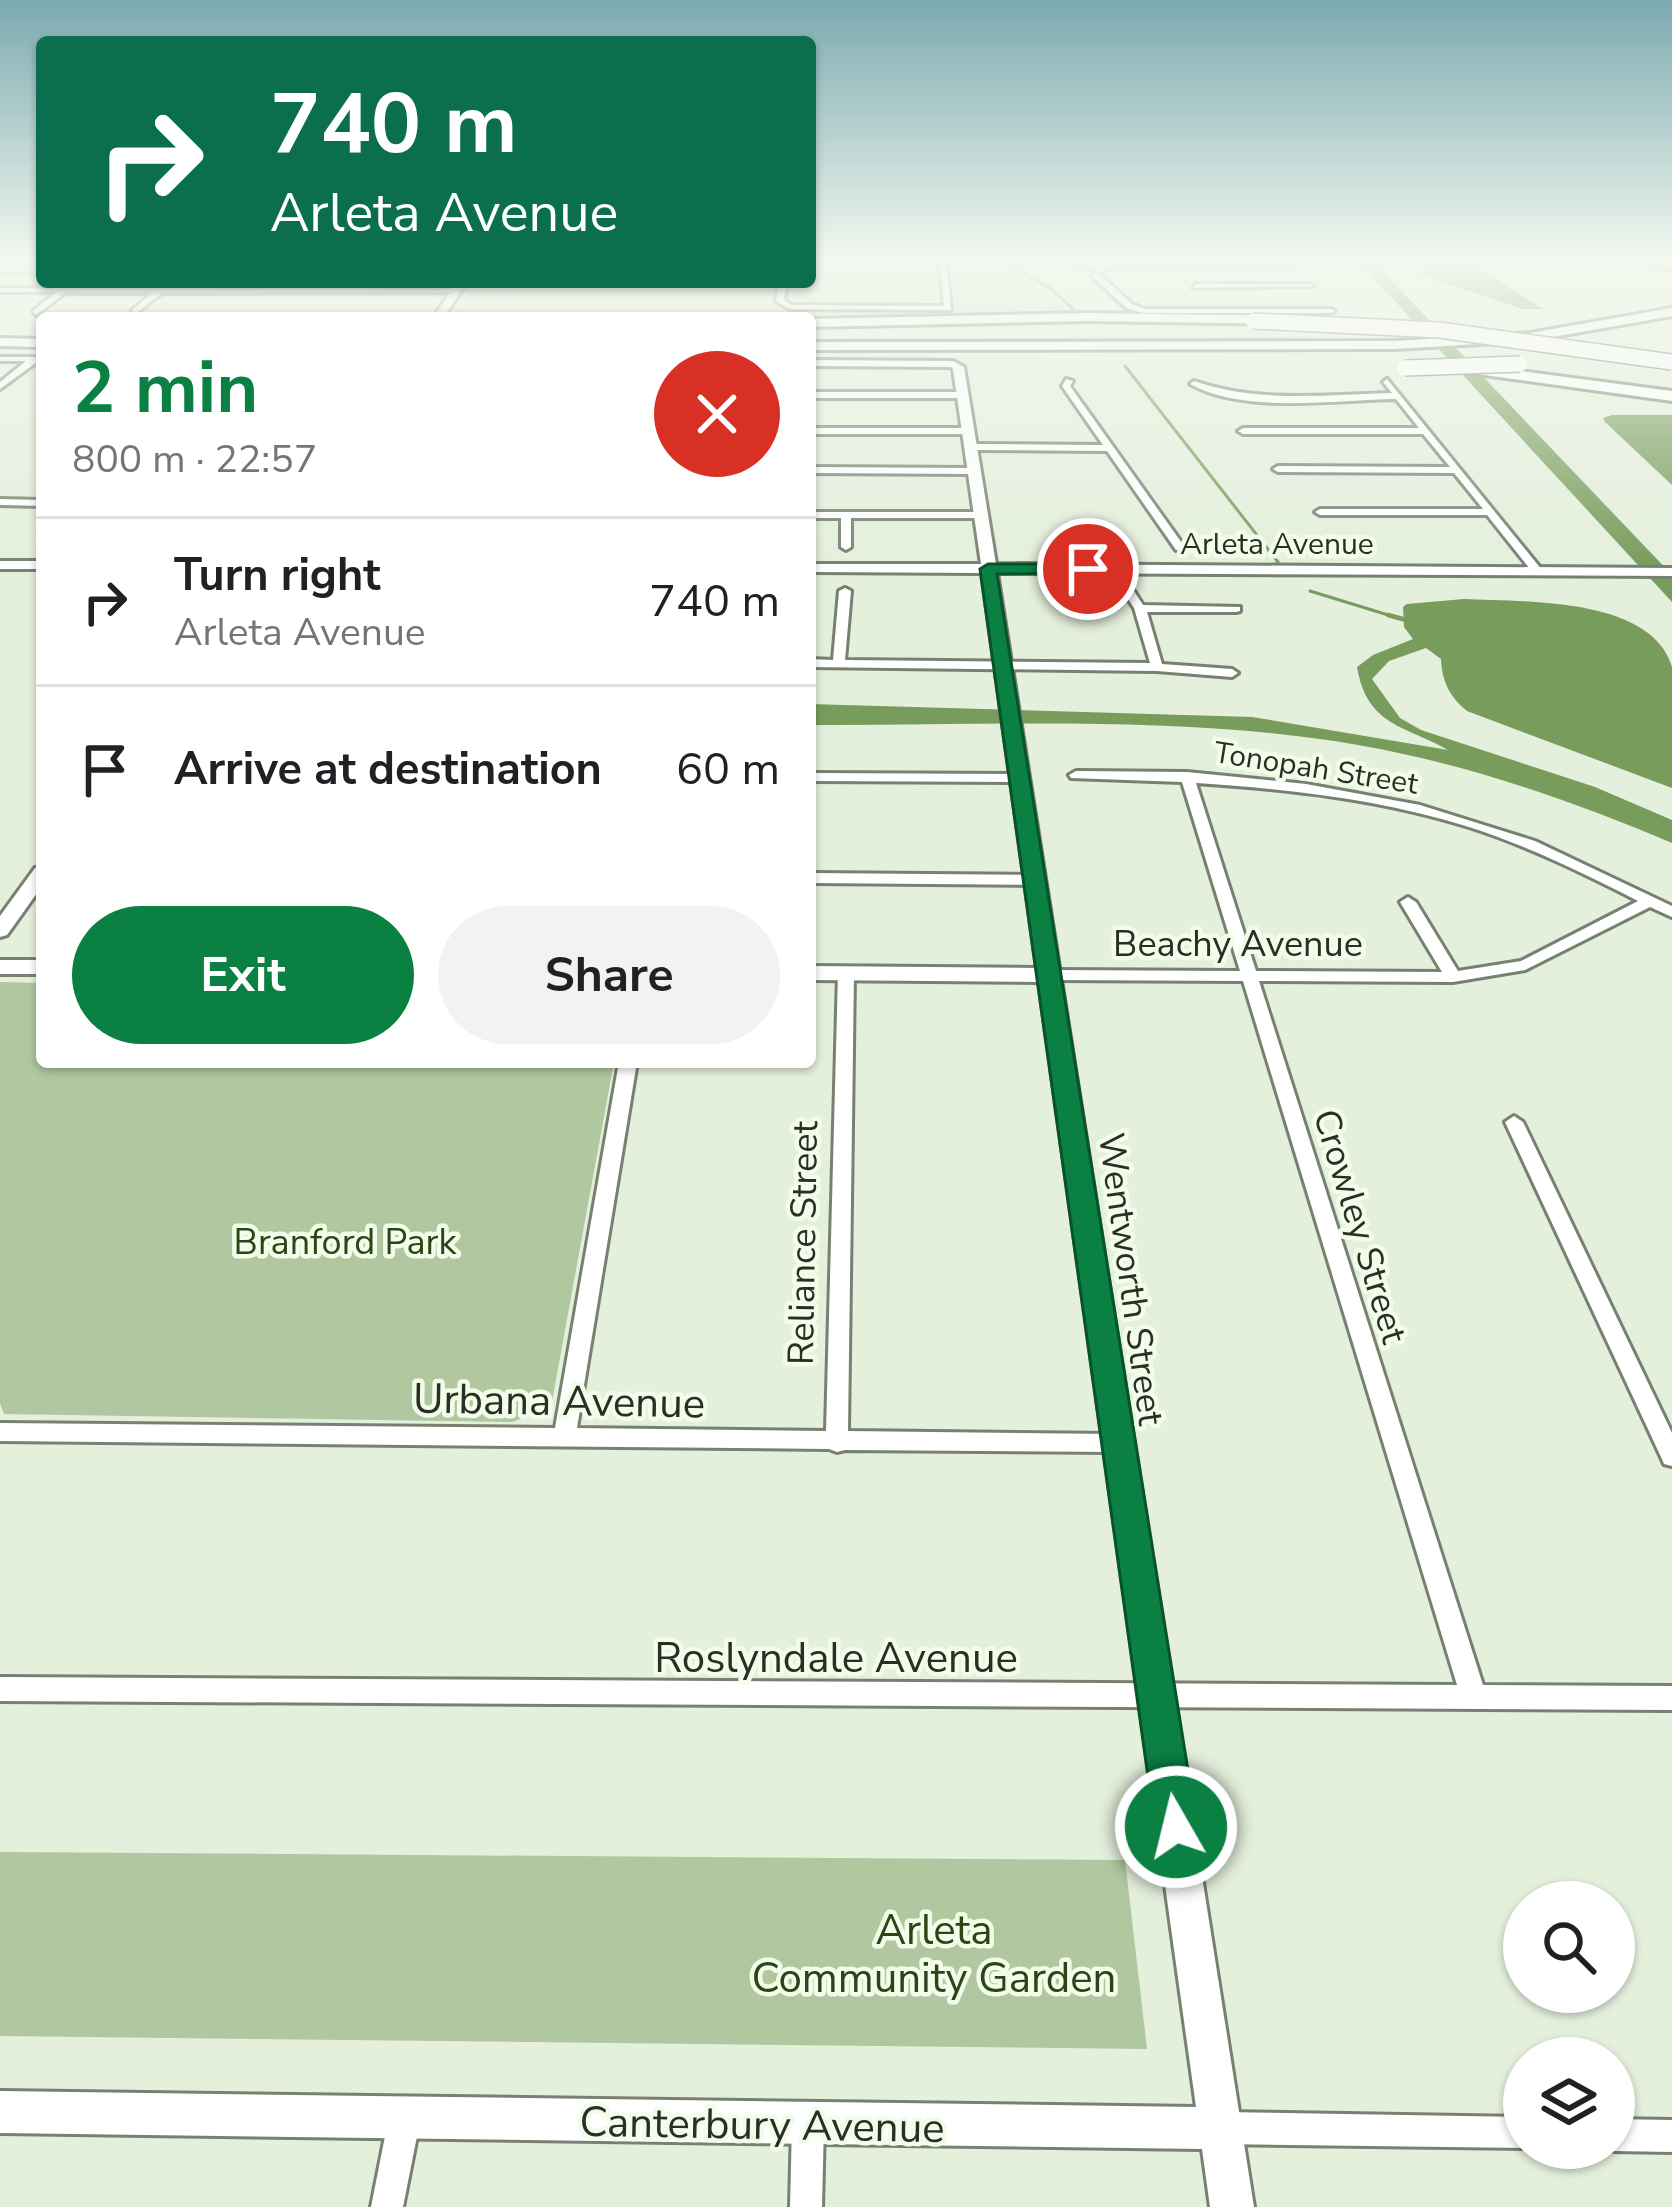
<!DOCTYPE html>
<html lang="en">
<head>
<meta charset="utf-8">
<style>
  :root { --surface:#fff; --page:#f2f2f2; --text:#202124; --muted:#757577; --line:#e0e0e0; --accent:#0b8043 }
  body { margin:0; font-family:"Nunito Sans",sans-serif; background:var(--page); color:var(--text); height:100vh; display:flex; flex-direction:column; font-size:45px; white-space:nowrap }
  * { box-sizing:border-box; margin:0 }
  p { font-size:39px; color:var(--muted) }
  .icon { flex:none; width:66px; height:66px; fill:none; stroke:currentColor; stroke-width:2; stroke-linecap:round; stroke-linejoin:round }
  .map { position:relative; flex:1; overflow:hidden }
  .sheet { position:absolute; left:36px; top:312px; width:780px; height:756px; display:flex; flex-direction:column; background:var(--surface); border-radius:12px; box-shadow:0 3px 9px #0004 }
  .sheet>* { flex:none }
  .top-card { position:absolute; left:36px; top:36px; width:780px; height:252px; border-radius:12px; box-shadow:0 3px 9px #0004; background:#0b6e4f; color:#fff; overflow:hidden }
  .tools { position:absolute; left:1503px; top:1881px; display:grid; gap:24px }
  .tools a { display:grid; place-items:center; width:132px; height:132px; border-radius:50%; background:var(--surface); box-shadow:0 3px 9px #0004; font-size:60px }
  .pin { position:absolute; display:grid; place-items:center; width:102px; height:102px; color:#fff; margin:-51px; border:6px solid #fff; border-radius:50%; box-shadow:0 3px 12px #0007 }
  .me { position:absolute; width:132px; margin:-66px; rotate:352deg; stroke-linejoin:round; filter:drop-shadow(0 0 9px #0008) }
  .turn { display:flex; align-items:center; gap:42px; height:252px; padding:0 36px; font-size:54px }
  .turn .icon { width:156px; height:156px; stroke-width:2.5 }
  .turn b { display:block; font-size:84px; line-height:102px }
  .round { display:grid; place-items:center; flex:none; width:126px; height:126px; border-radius:63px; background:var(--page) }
  .summary { display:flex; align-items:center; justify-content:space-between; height:204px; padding:0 36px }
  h1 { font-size:72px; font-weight:700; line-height:90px; color:var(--accent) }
  .primary-button { display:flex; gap:24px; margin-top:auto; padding:24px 36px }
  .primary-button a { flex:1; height:138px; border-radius:72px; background:var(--accent); color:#fff; font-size:48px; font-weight:700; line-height:138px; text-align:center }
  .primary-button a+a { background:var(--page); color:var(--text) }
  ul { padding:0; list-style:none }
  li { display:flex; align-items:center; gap:36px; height:168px; padding:0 36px; border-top:3px solid var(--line) }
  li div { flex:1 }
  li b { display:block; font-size:45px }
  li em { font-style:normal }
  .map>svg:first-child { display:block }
  .built { fill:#d3e2c9 }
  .green { fill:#b0c79f }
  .water { fill:#789c5b }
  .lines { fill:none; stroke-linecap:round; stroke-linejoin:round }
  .stream-far1 { stroke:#789c5b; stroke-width:3 }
  .stream { stroke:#789c5b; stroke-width:4.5 }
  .street-casing { stroke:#778171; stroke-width:6 }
  .secondary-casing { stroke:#778171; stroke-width:6 }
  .highway-casing { stroke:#778171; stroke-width:6 }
  .street { fill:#fff; fill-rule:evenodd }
  .secondary { fill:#fff; fill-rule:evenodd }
  .highway { fill:#fff; fill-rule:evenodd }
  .highway-bridge-casing { stroke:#778171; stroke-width:18; stroke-linecap:butt }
  .highway-bridge { stroke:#fff; stroke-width:15 }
  .route { fill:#0b8043; stroke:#07532c; stroke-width:3 }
  .labels { text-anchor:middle; stroke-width:9; stroke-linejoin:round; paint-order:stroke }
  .far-street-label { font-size:30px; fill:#2a2e27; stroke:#f1fce9 }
  .street-label { font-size:36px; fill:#2a2e27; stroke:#f1fce9 }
  .park-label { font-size:36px; fill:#2c4416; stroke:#f1fce9 }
  .near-street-label { font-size:42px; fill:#2a2e27; stroke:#f1fce9 }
  .near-park-label { font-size:42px; fill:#2c4416; stroke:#f1fce9 }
</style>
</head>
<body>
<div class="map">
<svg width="1672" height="2207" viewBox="0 0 1672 2207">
  <rect width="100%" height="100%" fill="#e4efdc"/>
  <polygon class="built" points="810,258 989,258 1051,294 1069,313 810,320 455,318 478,282 810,282"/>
  <g class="green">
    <polygon points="0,982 42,983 42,1062 614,1062 551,1407 513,1422 4,1414 0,1403"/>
    <polygon points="0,1852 1125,1860 1147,2049 0,2036"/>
  </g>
  <g class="water">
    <polygon points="1355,258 1370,258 1672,575 1672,602"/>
    <polygon points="1436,258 1465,258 1543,309 1523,309 1423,276 1420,270"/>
    <polygon points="1612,415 1672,415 1672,485 1605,422 1603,418"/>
    <path d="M1464 599C1521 602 1652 596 1672 667 1672 692 1672 759 1672 788L1467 711C1450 697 1442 682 1441 659L1426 648 1389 661 1372 679 1400 718 1421 730 1595 787 1672 820V843C1570 800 1467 764 1358 745 1178 714 992 726 810 725V704L1252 717 1448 750C1407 726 1367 727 1357 667L1373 655 1413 639 1404 627 1403 607 1407 604Z"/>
  </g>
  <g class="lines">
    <g class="stream-far1">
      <polyline points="997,258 1050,288 1074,310"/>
      <polyline points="1125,366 1278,562"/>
      <polyline points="1310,591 1398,618"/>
    </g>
    <polyline class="stream" points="1388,615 1410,621"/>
    <defs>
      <g id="street">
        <polygon points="939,258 946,258 951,310 790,309 776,301 779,282 787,282 784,300 792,305 944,306"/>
        <polygon points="1062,259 1102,265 1131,260 1293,261 1295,264 1131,264 1104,269 1099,274 1132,304 1144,309 1331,309 1335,311 1331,313 1143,313 1126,308 1092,276 1097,268 1060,262"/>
        <rect x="0" y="268" width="42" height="4"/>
        <polygon points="1196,284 1310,284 1314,286 1193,288"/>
        <polygon points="0,288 455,290 459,292 162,293 135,314 132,310 153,293 65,293 36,315 33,311 56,292 0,292"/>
        <polygon points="0,357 37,357 41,359 0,389 0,382 26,361 0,361"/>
        <polygon points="810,360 953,361 957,364 953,367 810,366"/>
        <polygon points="1066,379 1073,381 1070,386 1184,546 1184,550 1176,550 1107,451 971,450 966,447 971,444 1103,445 1062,386"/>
        <path d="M1387 379 1542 570V574H1534L1487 515H1320L1315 512 1320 509H1483L1454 473 1278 472 1273 469 1278 466 1450 467 1423 434H1243L1238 431 1243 428H1419L1396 399C1335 400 1243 414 1190 384L1194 381C1258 403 1325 395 1392 393L1383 382Z"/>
        <polygon points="810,392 962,392 966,395 962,398 810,398"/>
        <polygon points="810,428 967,428 972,431 967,434 810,434"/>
        <polygon points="810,467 973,468 978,471 973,474 810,473"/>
        <polygon points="0,499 42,500 42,506 0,505"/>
        <polygon points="810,512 981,512 986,515 981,518 851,518 851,547 846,550 841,547 841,518 810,518"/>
        <polygon points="845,588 851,591 845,660 1150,663 1134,608 1124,593 1130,590 1134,591 1143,605 1240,607 1240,611 1236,612 1147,612 1162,664 1232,669 1238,673 1232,677 1157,671 810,667 810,659 833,660 839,591"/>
        <path d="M1076 771 1187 772 1306 784 1420 805 1535 841 1672 906V917L1650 907 1525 970 1453 982 1259 981 1483 1685 1672 1686V1710L0 1701V1677L1457 1685 1243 981 1049 980 1041 975 1049 970 1240 971 1182 782 1071 778 1069 775ZM1196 783C1288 789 1380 799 1469 827 1528 846 1583 873 1638 901L1521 961 1458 971 1416 902 1408 897 1400 902 1442 972 1256 971Z"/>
        <polygon points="810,773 1017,774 1024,778 1017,782 810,781"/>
        <polygon points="810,873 1033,875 1041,880 1033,885 810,883"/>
        <polygon points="846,968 854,973 848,1431 1116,1434 1124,1436 1127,1443 1124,1450 1116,1452 845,1450 837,1452 829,1449 0,1441 0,1423 555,1428 619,1062 637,1062 577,1428 826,1431 838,973"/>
        <polygon points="1514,1116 1523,1122 1672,1433 1672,1466 1664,1464 1661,1457 1505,1122"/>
        <polygon points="404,2105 415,2110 420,2121 403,2207 371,2207 388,2121 393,2110"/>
        <polygon points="808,2108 819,2113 824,2124 822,2207 790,2207 792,2124 797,2113"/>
        <polygon points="1219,2112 1524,2117 1526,2148 1219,2144 1208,2139 1203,2128 1208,2117"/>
        <polygon points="1614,2119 1672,2120 1672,2152 1614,2151 1607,2148 1614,2148"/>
      </g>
      <g id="secondary">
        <polygon points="457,282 467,282 443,318 433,318"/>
        <polygon points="953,361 964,367 996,564 1672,568 1672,576 997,573 1254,2207 1210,2207 1202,2149 0,2133 0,2091 1196,2107 1039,982 810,980 810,966 1037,968 982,573 810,572 810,564 981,564 953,369 947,364"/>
        <rect x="0" y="561" width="42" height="8"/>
        <polygon points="42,866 42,886 7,935 0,937 0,916 35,868"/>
        <rect x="0" y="960" width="42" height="14"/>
      </g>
      <g id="highway">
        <polygon points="1635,258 1672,261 1672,269 1636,261"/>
        <polygon points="1672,308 1672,316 1530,341 1395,349 810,350 810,342 1395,341 1530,333"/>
        <polygon points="1088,313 1288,316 1295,320 1288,324 1088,321 810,327 810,319"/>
        <polygon points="0,338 42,339 42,347 0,346"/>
        <polygon points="1460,363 1672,391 1672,401 1455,371 1455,365"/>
      </g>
    </defs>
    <use href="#street" class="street-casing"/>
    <use href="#secondary" class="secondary-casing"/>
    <use href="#highway" class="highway-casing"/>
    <use href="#street" class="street"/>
    <use href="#secondary" class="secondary"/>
    <use href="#highway" class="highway"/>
    <defs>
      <g id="highway-bridge">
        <polyline points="1253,321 1439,330 1672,362"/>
        <polyline points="1405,368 1520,364"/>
      </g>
    </defs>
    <use href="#highway-bridge" class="highway-bridge-casing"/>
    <use href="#highway-bridge" class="highway-bridge"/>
  </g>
  <linearGradient id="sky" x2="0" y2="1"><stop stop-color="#7baab0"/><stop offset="0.46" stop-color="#f3f8ef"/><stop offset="1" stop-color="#f3f8ef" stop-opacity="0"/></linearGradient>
  <rect width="1672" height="567" fill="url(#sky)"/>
  <polygon class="route" points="1088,564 1094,566 1094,573 997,574 1197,1827 1191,1842 1176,1848 1162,1842 1155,1827 980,569 988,564"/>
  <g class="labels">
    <g class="far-street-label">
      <text x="1277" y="554">Arleta Avenue</text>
      <text transform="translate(1316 768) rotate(9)" y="10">Tonopah Street</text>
    </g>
    <g class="street-label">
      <text x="1238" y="956">Beachy Avenue</text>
      <text transform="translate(1361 1226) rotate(73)" y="13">Crowley Street</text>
      <text transform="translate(802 1243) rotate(-89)" y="13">Reliance Street</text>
      <text transform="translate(1132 1279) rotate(82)" y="13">Wentworth Street</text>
    </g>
    <g class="park-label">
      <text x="345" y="1254">Branford Park</text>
    </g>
    <g class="near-street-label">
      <text transform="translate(559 1400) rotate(1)" y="15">Urbana Avenue</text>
      <text x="836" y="1672">Roslyndale Avenue</text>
      <text transform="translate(762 2124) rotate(1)" y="15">Canterbury Avenue</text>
    </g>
    <g class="near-park-label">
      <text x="934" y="1944">Arleta<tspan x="934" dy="48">Community Garden</tspan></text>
    </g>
  </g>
</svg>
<div class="tools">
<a><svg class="icon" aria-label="search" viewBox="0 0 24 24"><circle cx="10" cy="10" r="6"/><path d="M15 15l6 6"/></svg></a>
<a><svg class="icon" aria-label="layers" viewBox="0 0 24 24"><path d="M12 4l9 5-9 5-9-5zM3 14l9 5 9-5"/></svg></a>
</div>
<div class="pin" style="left:1088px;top:569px;background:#d93025"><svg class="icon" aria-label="arrive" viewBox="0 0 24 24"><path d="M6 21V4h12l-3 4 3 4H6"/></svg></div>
<svg class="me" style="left:1176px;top:1827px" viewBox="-20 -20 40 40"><circle r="17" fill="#0b8043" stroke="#fff" stroke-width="3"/><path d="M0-11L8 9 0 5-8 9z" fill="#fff"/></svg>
<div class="top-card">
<div class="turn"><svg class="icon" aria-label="right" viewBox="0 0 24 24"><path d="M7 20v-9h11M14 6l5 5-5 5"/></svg><div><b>740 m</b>Arleta Avenue</div></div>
</div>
<section class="sheet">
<div class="summary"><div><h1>2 min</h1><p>800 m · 22:57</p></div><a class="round" style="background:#d93025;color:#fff"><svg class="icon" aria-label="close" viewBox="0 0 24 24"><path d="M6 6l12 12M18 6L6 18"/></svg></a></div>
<ul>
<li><svg class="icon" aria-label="right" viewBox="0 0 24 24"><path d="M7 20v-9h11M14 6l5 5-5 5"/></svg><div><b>Turn right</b><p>Arleta Avenue</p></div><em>740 m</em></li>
<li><svg class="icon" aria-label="arrive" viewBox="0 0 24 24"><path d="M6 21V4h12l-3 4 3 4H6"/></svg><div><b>Arrive at destination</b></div><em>60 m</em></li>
</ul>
<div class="primary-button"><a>Exit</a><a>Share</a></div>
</section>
</div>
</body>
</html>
